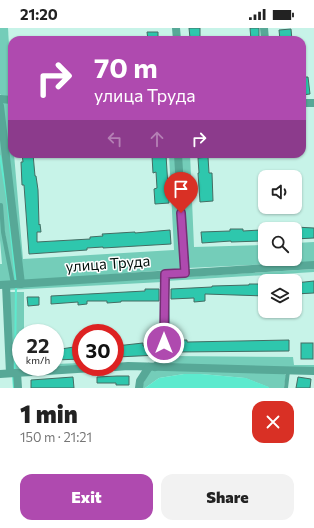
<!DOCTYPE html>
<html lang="en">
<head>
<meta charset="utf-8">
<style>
  :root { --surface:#fff; --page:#f2f2f2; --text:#222; --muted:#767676; --accent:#af4aaf }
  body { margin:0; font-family:Commissioner,sans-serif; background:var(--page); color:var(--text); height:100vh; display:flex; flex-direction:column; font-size:15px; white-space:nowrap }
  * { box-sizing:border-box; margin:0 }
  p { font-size:13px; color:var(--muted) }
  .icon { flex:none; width:22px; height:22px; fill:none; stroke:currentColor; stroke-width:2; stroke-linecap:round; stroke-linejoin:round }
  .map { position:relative; height:360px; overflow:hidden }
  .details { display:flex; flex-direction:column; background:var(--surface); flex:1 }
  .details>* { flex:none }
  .guide { position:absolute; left:8px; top:8px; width:298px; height:122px; border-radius:12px; box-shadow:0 1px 3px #0004; background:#af4aaf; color:#fff; overflow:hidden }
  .fabs { position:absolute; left:258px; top:142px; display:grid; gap:8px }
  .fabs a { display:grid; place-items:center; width:44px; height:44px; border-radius:8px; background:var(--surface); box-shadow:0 1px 3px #0004; font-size:20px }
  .speed { position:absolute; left:12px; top:296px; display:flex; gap:8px; font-size:20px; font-weight:700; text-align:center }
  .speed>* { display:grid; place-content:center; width:52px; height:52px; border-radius:50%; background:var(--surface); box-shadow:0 1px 3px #0004; line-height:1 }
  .speed small { font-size:10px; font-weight:400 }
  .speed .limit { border:6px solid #d22; background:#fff; color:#111 }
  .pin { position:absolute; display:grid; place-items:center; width:34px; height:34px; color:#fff; margin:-41px -17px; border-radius:50% 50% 50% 0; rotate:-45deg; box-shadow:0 0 4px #0007 }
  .pin .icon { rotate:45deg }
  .me { position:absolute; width:44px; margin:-22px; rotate:0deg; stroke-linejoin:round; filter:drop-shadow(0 0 3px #0008) }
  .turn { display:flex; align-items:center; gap:14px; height:84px; padding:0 20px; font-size:18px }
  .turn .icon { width:52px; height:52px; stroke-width:2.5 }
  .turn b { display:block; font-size:28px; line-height:34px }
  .lanes { display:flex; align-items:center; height:38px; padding:0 20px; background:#0003; justify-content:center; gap:20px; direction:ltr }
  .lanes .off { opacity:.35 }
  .round { display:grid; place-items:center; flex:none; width:42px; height:42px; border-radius:12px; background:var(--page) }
  .overview { display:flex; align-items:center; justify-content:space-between; height:68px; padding:0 20px }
  h1 { font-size:24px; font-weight:800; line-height:30px }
  .cta { display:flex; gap:8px; margin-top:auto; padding:8px 20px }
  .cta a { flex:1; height:46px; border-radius:12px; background:var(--accent); color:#fff; font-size:16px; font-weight:800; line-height:46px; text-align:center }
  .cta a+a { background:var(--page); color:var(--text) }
  .status { display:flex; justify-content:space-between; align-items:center; height:28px; padding:0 20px; background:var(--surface); direction:ltr }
  .status svg { height:11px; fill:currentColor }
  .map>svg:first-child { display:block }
  .green { fill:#74cdb9 }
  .water { fill:#5deace }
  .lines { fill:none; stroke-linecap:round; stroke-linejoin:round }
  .stream { stroke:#5deace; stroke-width:2 }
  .building { fill:#2ec7ad; stroke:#446d63 }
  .service { stroke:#57a897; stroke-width:4 }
  .minor { stroke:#57a897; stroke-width:8 }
  .route-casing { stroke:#723072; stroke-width:10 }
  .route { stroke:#af4aaf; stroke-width:7 }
  .labels { text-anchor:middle; stroke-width:3; stroke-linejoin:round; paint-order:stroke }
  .street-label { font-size:15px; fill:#010f0b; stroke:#fff }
</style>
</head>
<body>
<div class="status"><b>21:20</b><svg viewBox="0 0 49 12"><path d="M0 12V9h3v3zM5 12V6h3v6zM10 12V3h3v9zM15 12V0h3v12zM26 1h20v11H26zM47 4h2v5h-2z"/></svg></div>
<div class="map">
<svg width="314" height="360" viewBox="0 0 314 360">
  <rect width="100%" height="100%" fill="#c7f3e8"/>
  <g class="green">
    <polygon points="0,0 8,0 12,71 2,69 0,66"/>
    <polygon points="2,72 12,74 12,126 14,126 23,231 174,222 169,126 176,126 182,241 24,253"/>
    <polygon points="0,85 19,251 18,253 14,254 13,252 3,194 2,176 1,176 2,204 11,252 10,254 0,254 0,236 2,236 0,212"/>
    <polygon points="180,126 190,126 194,219 265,217 265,231 295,231 295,215 314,214 314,234 188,240"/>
    <polygon points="314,241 314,244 166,253 168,250"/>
    <polygon points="161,249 163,254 8,262 9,259"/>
    <polygon points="168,256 172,328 293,329 294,337 314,337 314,341 172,338 166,330"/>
    <polygon points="8,264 24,264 24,305 21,305 21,339 55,339 55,336 81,335 81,339 12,343"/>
    <polygon points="150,342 283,345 286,347 284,360 269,360 268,359 245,350 201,346 184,346 159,350 145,360 141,360"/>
  </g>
  <polygon class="water" points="184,346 201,346 246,350 269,359 269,360 145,360 159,350"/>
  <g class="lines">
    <g class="stream">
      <polyline points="0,128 7,170 16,254"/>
      <polyline points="14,344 15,336 16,258"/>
      <polyline points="13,348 14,360"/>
    </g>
  </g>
  <g class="building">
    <polygon points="189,0 200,0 200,9 190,10"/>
    <polygon points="250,0 259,0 259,12 251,12"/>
    <polygon points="291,1 292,12 280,12 279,2"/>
    <polygon points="147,4 158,4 158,12 148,12"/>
    <polygon points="302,49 308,49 310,66 302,67"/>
    <polygon points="22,126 33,126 35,148 36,148 38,162 39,197 40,196 41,204 37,204 37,214 90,211 90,209 103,208 102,206 135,204 135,205 170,202 171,216 103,220 103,219 87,220 87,222 29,226 24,157 22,157 21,134 23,134"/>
    <polygon points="166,127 169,175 155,176 154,161 157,160 156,144 153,145 152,128"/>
    <polygon points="208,129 209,145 212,145 213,173 200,174 198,145 199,145 198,130"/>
    <polygon points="295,199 314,200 314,210 295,211"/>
    <polygon points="230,201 243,201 243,203 260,202 261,213 231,214 231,213 202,215 201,204 230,203"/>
    <polygon points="314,253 314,265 295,266 295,255"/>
    <polygon points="249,256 265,256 265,268 205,266 205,273 194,274 194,270 171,271 171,261 212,259 212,258 249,257"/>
    <polygon points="145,261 159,261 159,273 121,273 121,274 107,275 107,273 87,273 87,276 78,277 78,274 51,276 51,268 145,263"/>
    <polygon points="27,269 39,269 39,277 28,278"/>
    <polygon points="175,312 187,312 187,314 289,312 289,323 175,324"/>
    <polygon points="143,315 143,318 159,317 159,327 117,329 116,318"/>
    <rect x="301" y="315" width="12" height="16"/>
    <polygon points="80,318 81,331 55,332 55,322"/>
    <polygon points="117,348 129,348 129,357 116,357 116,355 97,355 97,349"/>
    <polygon points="73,349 74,360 31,360 31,352"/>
    <polygon points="298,349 311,351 310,360 296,360"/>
  </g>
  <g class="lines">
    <g class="service">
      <polyline points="1,177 3,204 13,256"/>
      <polyline points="286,360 288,343"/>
    </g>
    <g class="minor">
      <polyline points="176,0 177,12"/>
      <polyline points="264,0 265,12"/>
      <polyline points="0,71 12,72"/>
      <polyline points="302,75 314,75"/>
      <polyline points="0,78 21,256"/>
      <polyline points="178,126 185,245"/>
      <polyline points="0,257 314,237"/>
      <polyline points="6,257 10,345"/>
      <polyline points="115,339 128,338 314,343"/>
      <polyline points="155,339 164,331 165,246"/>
      <polyline points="17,345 18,360"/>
      <polyline points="0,346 108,339"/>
      <polyline points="139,360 140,353 149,339"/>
    </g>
  </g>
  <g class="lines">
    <defs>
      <polyline id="route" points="164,315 165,246 185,245 181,185"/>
    </defs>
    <use href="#route" class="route-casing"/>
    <use href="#route" class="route"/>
  </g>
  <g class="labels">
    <g class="street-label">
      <text transform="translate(108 236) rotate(-4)" y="5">улица Труда</text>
    </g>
  </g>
</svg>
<div class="fabs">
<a><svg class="icon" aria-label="sound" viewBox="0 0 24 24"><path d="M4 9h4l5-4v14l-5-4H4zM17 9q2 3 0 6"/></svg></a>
<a><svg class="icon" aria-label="search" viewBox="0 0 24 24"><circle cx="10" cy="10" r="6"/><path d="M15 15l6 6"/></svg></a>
<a><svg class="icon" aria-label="layers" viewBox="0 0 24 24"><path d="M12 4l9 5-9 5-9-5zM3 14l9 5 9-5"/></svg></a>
</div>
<div class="speed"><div>22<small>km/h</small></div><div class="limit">30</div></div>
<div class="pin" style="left:181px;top:185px;background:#d93025"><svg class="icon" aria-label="arrive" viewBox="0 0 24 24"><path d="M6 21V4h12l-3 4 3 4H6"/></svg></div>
<svg class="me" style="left:164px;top:315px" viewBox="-20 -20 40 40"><circle r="17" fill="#af4aaf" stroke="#fff" stroke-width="3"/><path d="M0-11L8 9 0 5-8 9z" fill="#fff"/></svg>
<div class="guide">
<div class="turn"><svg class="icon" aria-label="right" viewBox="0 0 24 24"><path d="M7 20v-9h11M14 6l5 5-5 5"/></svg><div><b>70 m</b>улица Труда</div></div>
<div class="lanes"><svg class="icon off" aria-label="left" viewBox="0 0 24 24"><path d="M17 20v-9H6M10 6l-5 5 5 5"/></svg><svg class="icon off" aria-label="ahead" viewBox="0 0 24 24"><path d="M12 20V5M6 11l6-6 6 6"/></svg><svg class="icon" aria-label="right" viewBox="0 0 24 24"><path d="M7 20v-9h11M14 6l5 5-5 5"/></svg></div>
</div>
</div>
<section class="details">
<div class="overview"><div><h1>1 min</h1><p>150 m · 21:21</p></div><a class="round" style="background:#d93025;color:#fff"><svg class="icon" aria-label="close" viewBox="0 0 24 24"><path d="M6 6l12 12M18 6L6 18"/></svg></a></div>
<div class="cta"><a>Exit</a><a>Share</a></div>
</section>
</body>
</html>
